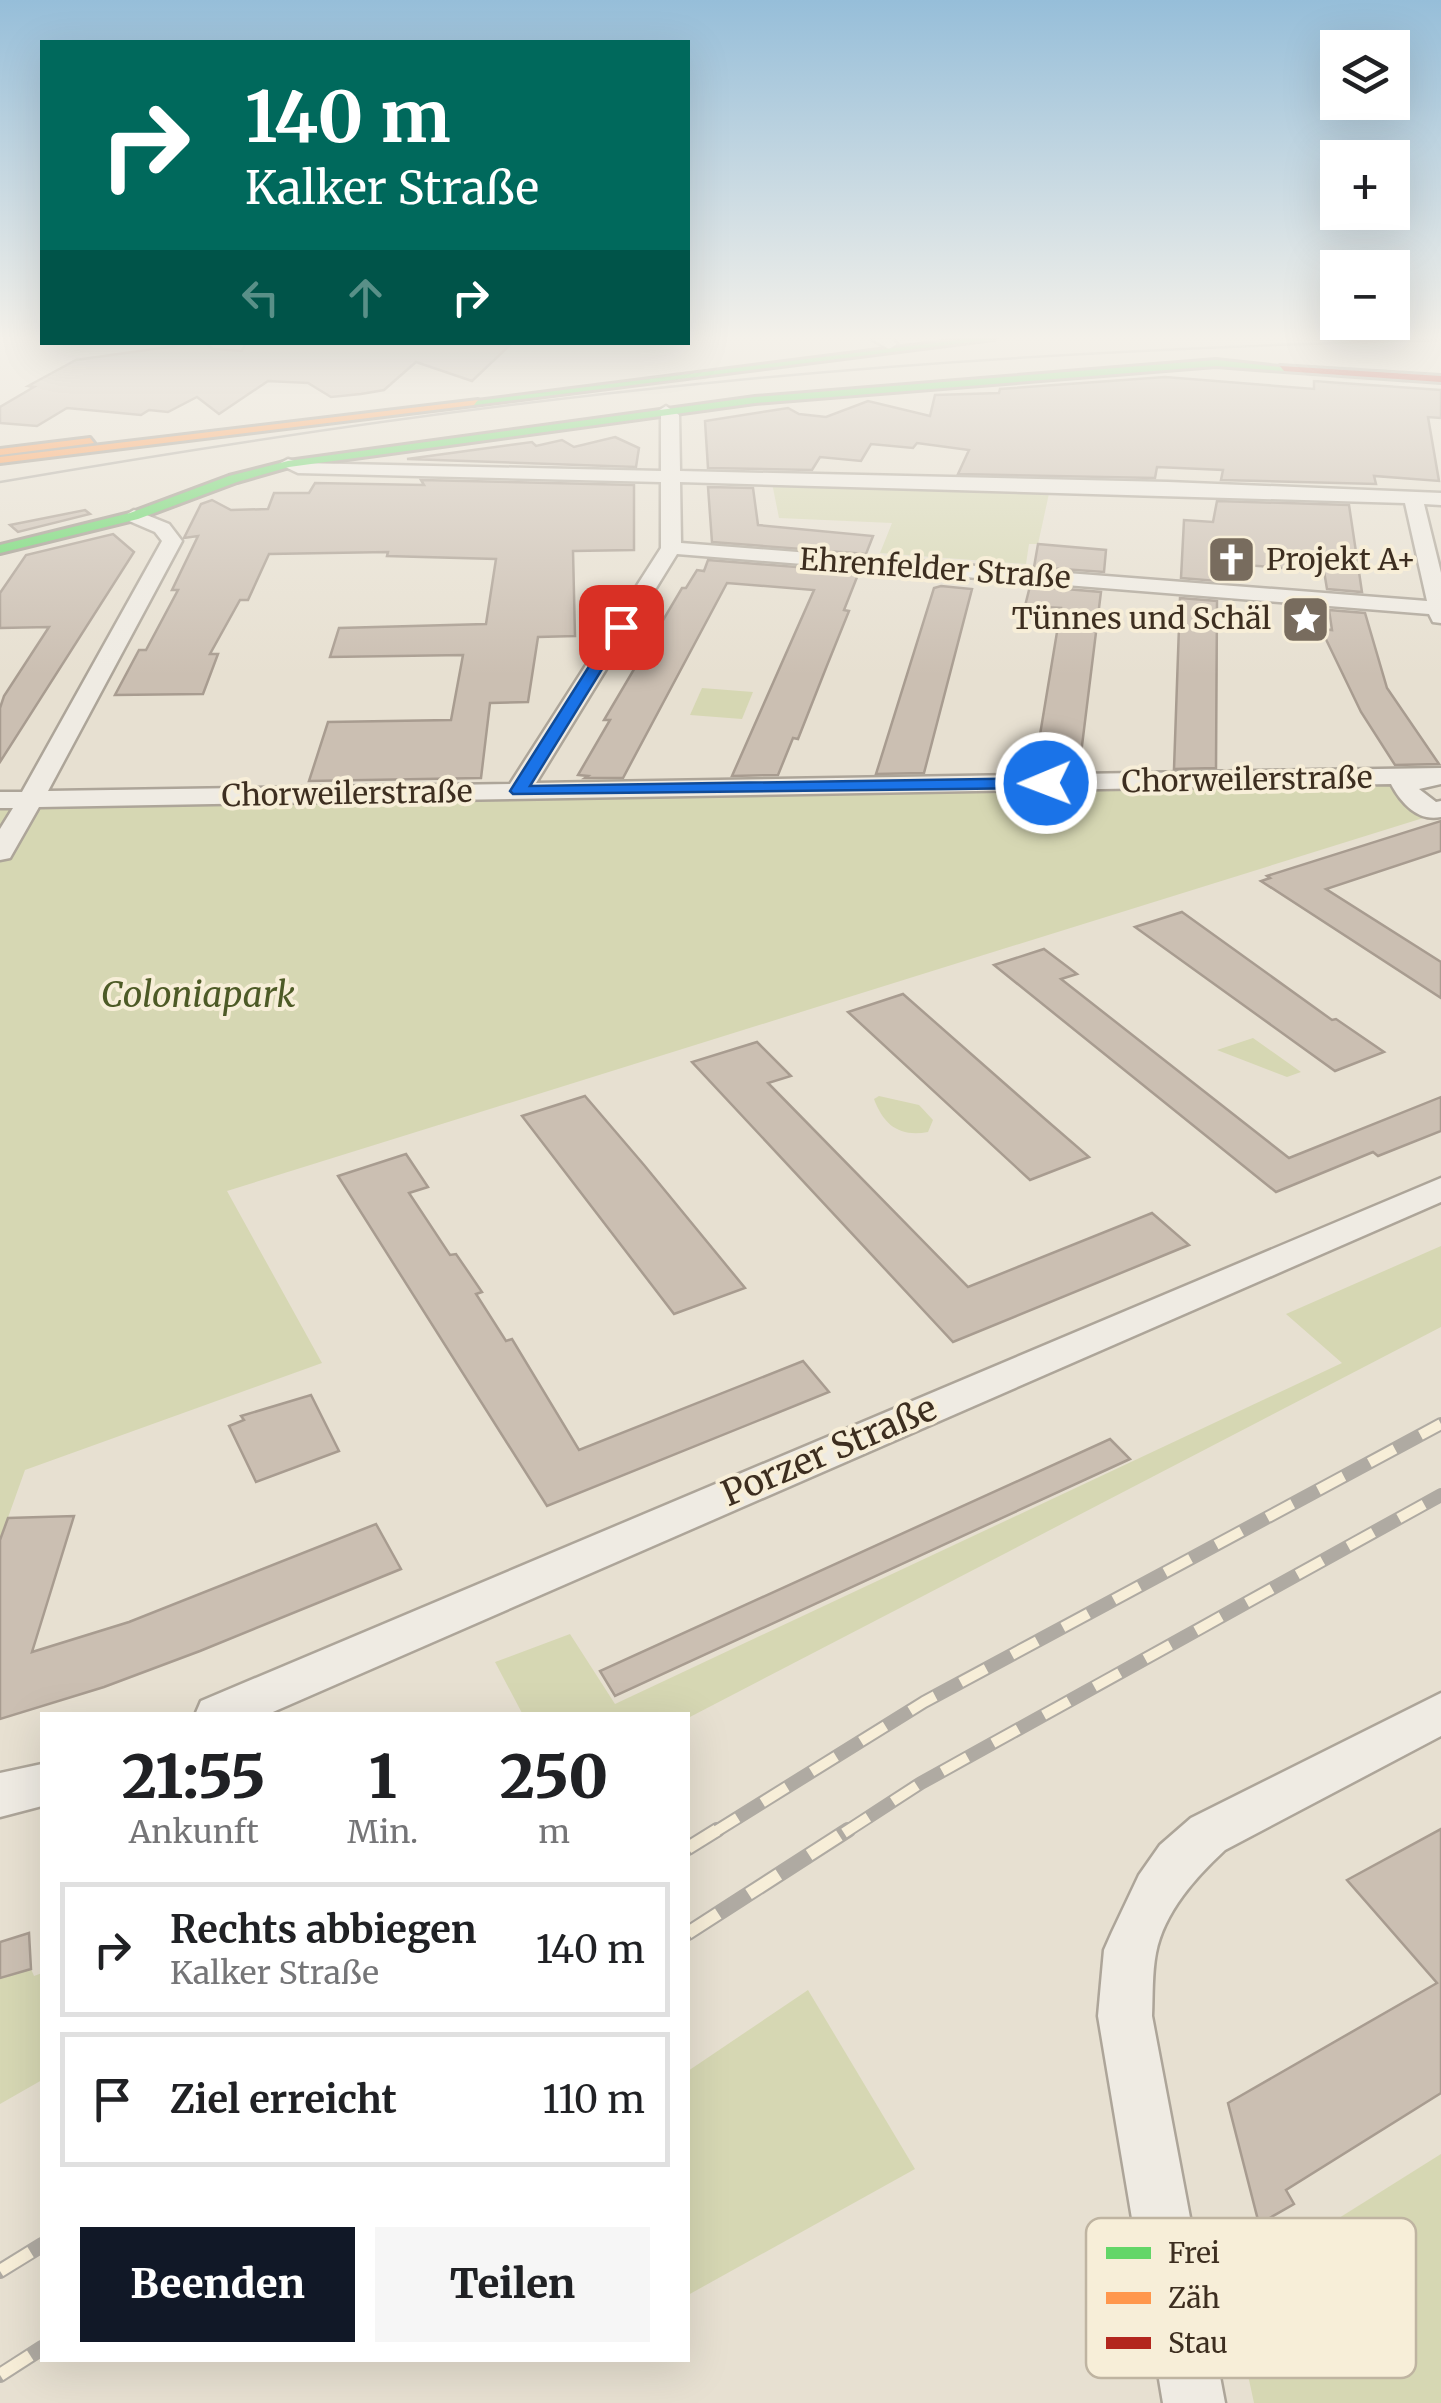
<!DOCTYPE html>
<html lang="de">
<head>
<meta charset="utf-8">
<style>
  :root { --surface:#fff; --page:#f6f6f6; --text:#202124; --muted:#757577; --line:#e0e0e0; --accent:#111827 }
  body { margin:0; font-family:Merriweather,serif; background:var(--page); color:var(--text); height:100vh; display:flex; flex-direction:column; font-size:38px; white-space:nowrap }
  * { box-sizing:border-box; margin:0 }
  p { font-size:32px; color:var(--muted) }
  .icon { flex:none; width:55px; height:55px; fill:none; stroke:currentColor; stroke-width:2; stroke-linecap:round; stroke-linejoin:round }
  .map { position:relative; flex:1; overflow:hidden }
  .panel { position:absolute; left:40px; top:1712px; width:650px; height:650px; display:flex; flex-direction:column; background:var(--surface); border-radius:0px; box-shadow:0 10px 40px #0002 }
  .panel>* { flex:none }
  .guide { position:absolute; left:40px; top:40px; width:650px; height:305px; border-radius:0px; box-shadow:0 10px 40px #0002; background:#00695c; color:#fff; overflow:hidden }
  .tools { position:absolute; left:1320px; top:30px; display:grid; gap:20px }
  .tools a { display:grid; place-items:center; width:90px; height:90px; border-radius:0px; background:var(--surface); box-shadow:0 10px 40px #0002; font-size:50px }
  .pin { position:absolute; display:grid; place-items:center; width:85px; height:85px; color:#fff; margin:-42px; border-radius:20px; box-shadow:0 5px 15px #0006 }
  .me { position:absolute; width:110px; margin:-55px; rotate:269deg; stroke-linejoin:round; filter:drop-shadow(0 0 8px #0008) }
  .turn { display:flex; align-items:center; gap:35px; height:210px; padding:0 40px; font-size:45px }
  .turn .icon { width:130px; height:130px; stroke-width:2.5 }
  .turn b { display:block; font-size:70px; line-height:85px }
  .lanes { display:flex; align-items:center; height:95px; padding:0 40px; background:#0003; justify-content:center; gap:50px; direction:ltr }
  .lanes .off { opacity:.35 }
  .eta { display:flex; justify-content:space-evenly; align-items:center; height:170px; text-align:center }
  .eta b { font-size:60px; font-weight:800; line-height:70px }
  .button { display:flex; gap:20px; margin-top:auto; padding:20px 40px }
  .button a { flex:1; height:115px; border-radius:0px; background:var(--accent); color:#fff; font-size:40px; font-weight:800; line-height:115px; text-align:center }
  .button a+a { background:var(--page); color:var(--text) }
  ul { padding:0; list-style:none }
  li { display:flex; align-items:center; gap:30px; height:135px; margin:0 20px 15px; padding:0 20px; border:5px solid var(--line); border-radius:0px }
  li div { flex:1 }
  li b { display:block; font-size:38px }
  li em { font-style:normal }
  .map>svg:first-child { display:block }
  .green { fill:#d6d7b3 }
  .building { fill:#cbbfb2; stroke:#a89c90; stroke-width:2.5 }
  .lines { fill:none; stroke-linecap:round; stroke-linejoin:round }
  .street-casing { stroke:#ada599; stroke-width:5 }
  .fast-casing { stroke:#9c958a; stroke-width:6 }
  .slow-casing { stroke:#9c958a; stroke-width:6 }
  .jam-casing { stroke:#9c958a; stroke-width:6 }
  .street { fill:#efebe3; fill-rule:evenodd }
  .fast { fill:#63d668; fill-rule:evenodd }
  .slow { fill:#ff974d; fill-rule:evenodd }
  .jam { fill:#b3261e; fill-rule:evenodd }
  .tram { stroke:#afaaa2; stroke-width:2.5 }
  .rail-far1-casing { stroke:#afaaa2; stroke-width:14 }
  .rail-casing { stroke:#afaaa2; stroke-width:16 }
  .rail-far1 { stroke:#f7eed8; stroke-width:10; stroke-dasharray:29; stroke-linecap:butt }
  .rail { stroke:#f7eed8; stroke-width:12; stroke-dasharray:36; stroke-linecap:butt }
  .route { fill:#1a73e8; stroke:#114b97; stroke-width:2.5 }
  .labels { text-anchor:middle; stroke-width:8; stroke-linejoin:round; paint-order:stroke }
  .far-poi-label { font-size:30px; fill:#3d2e20; stroke:#f7eed8; text-anchor:start }
  .far-street-label { font-size:30px; fill:#3d2e20; stroke:#f7eed8 }
  .park-label { font-size:35px; font-style:italic; fill:#4d5a26; stroke:#f7eed8 }
  .street-label { font-size:35px; fill:#3d2e20; stroke:#f7eed8 }
  .key { fill:#f7eed8; stroke:#bfb4a1; stroke-width:2.5 }
  .key-label { font-size:28px; fill:#3d2e20 }
</style>
</head>
<body>
<div class="map">
<svg width="1441" height="2403" viewBox="0 0 1441 2403">
  <rect width="100%" height="100%" fill="#e7e0d1"/>
  <g class="green">
    <polygon points="772,483 1050,489 1038,544 1029,544 1026,564 880,553 892,523 779,518"/>
    <polygon points="702,688 753,692 742,719 690,715"/>
    <polygon points="1403,782 1436,814 227,1191 322,1363 25,1470 0,1540 0,804"/>
    <polygon points="1253,1038 1301,1072 1287,1077 1217,1050"/>
    <path d="M879 1096 919 1105 933 1120 928 1132C900 1137 884 1126 874 1099Z"/>
    <polygon points="1441,1246 1441,1327 688,1718 688,1715 523,1715 495,1662 570,1634 615,1704 1342,1363 1286,1314"/>
    <polygon points="31,1969 34,1976 42,1973 42,2080 0,2104 0,1978"/>
    <polygon points="808,1990 915,2169 688,2295 688,2071"/>
    <polygon points="1441,2154 1441,2403 1254,2403 1229,2287"/>
  </g>
  <g class="building">
    <polygon points="203,342 213,349 242,351 246,342 509,346 472,381 416,362 384,390 361,394 331,397 308,383 268,381 219,414 197,397 168,412 149,410 141,415 67,408 37,426 0,423 0,407 34,387 28,386 76,360"/>
    <polygon points="1165,377 1314,389 1314,381 1441,390 1441,418 1428,417 1439,481 1374,476 1376,484 1221,480 1223,470 1157,467 1155,478 958,474 969,450 917,443 913,448 871,444 861,461 820,457 812,470 708,468 705,421 788,408 799,414 826,417 868,401 930,416 935,395 999,393 1000,389"/>
    <polygon points="615,437 639,448 636,467 407,459 532,442 536,446 562,440 574,447"/>
    <polygon points="421,480 634,485 634,550 573,551 575,636 538,637 528,702 490,703 481,778 309,781 328,722 451,720 463,655 330,657 339,628 486,624 496,559 387,556 388,552 269,554 248,600 240,600 210,654 218,654 203,694 115,695 139,650 146,650 178,590 172,590 198,536 184,538 201,504 212,500 231,510 268,509 274,493 309,493 315,483 424,485"/>
    <polygon points="708,487 753,488 758,525 873,536 866,554 712,542"/>
    <polygon points="1217,501 1349,505 1362,592 1327,589 1324,571 1217,563 1217,581 1181,578 1184,520 1213,522"/>
    <polygon points="85,510 90,514 18,532 10,525"/>
    <polygon points="113,534 134,552 0,762 0,708 4,696 49,627 0,628 0,593 26,555"/>
    <polygon points="1038,544 1106,550 1104,572 1034,567"/>
    <polygon points="708,560 859,572 844,610 849,611 826,668 798,739 793,738 778,775 732,776 814,590 727,583 623,778 585,778 588,776 578,775 610,720 604,720 682,588 686,588 697,570 704,571"/>
    <polygon points="941,586 972,589 924,773 876,774 934,588"/>
    <polygon points="1030,586 1101,592 1079,770 1034,771 1061,608 1025,606"/>
    <polygon points="1180,598 1217,601 1216,768 1174,769"/>
    <polygon points="1329,610 1365,613 1387,688 1439,764 1395,765 1361,712 1321,629 1332,630"/>
    <polygon points="1441,821 1441,851 1326,889 1441,962 1441,998 1261,881 1270,878 1267,876"/>
    <polygon points="1182,912 1332,1020 1336,1019 1384,1052 1335,1071 1135,927"/>
    <polygon points="1044,949 1077,974 1061,979 1289,1158 1441,1097 1441,1131 1378,1156 1373,1152 1276,1192 994,965"/>
    <polygon points="903,994 1045,1119 1089,1157 1030,1180 848,1012"/>
    <polygon points="757,1042 791,1076 768,1083 968,1287 1152,1213 1189,1245 953,1342 692,1062"/>
    <polygon points="585,1096 644,1165 745,1288 674,1314 522,1116"/>
    <polygon points="406,1154 428,1187 409,1193 450,1255 456,1254 482,1292 476,1294 506,1341 512,1339 579,1450 803,1361 829,1392 547,1506 338,1176"/>
    <polygon points="311,1395 339,1451 256,1482 229,1426 244,1420 241,1416"/>
    <polygon points="1110,1439 1130,1459 615,1696 600,1671"/>
    <polygon points="74,1516 32,1652 129,1622 376,1524 401,1569 200,1651 104,1687 0,1719 0,1540 8,1518"/>
    <polygon points="1441,1829 1441,2093 1286,2190 1294,2204 1259,2224 1228,2103 1437,1983 1347,1880"/>
    <polygon points="29,1933 31,1969 0,1978 0,1942"/>
  </g>
  <g class="lines">
    <defs>
      <g id="street">
        <polygon points="872,339 891,339 897,344 889,349"/>
        <path d="M666 406 679 415 680 471 1168 482 1441 493V505L1424 504 1441 573V623L1433 622 1429 614 677 554 536 783 1441 768V784L1419 789 1436 802 1441 801V817C1418 822 1401 803 1391 784L39 807 10 858 0 860V829L13 808H0V792H22L162 541 155 532 127 520 124 516 134 510 169 524 182 541 48 791 510 784 661 548V482L298 473 279 464 288 459 301 463 661 471V416L658 411ZM680 482 1405 503 1427 601 681 543Z"/>
        <polygon points="1441,1178 1441,1202 266,1715 195,1715 201,1701"/>
        <path d="M1441 1693V1736L1225 1850C1196 1877 1164 1912 1156 1953 1152 1973 1153 1996 1152 2016L1225 2403H1163L1098 2016 1104 1950 1112 1932 1139 1875 1160 1845 1191 1818Z"/>
        <polygon points="42,1764 42,1806 0,1817 0,1773"/>
      </g>
      <g id="fast">
        <polygon points="966,339 994,339 474,405 469,402"/>
        <polygon points="1216,360 1289,368 1284,371 1216,366 755,403 289,467 237,482 138,519 0,553 0,545 130,513 229,476 288,461 755,397"/>
      </g>
      <g id="slow">
        <polygon points="478,400 474,405 0,463 0,457"/>
        <polygon points="90,438 94,443 0,455 0,449"/>
      </g>
      <polygon id="jam" points="1280,366 1441,376 1441,382 1284,371"/>
    </defs>
    <use href="#street" class="street-casing"/>
    <use href="#fast" class="fast-casing"/>
    <use href="#slow" class="slow-casing"/>
    <use href="#jam" class="jam-casing"/>
    <use href="#street" class="street"/>
    <use href="#fast" class="fast"/>
    <use href="#slow" class="slow"/>
    <use href="#jam" class="jam"/>
    <path class="tram" d="M0 482C238 441 477 405 718 382 958 358 1199 346 1441 340"/>
    <defs>
      <g id="rail-far1">
        <polyline points="713,1833 924,1702 1441,1424"/>
        <polyline points="844,1833 921,1783 1441,1495"/>
      </g>
      <g id="rail">
        <polyline points="688,1848 717,1830"/>
        <polyline points="688,1933 848,1830"/>
        <polyline points="0,2271 42,2245"/>
        <polyline points="0,2375 42,2348"/>
      </g>
    </defs>
    <use href="#rail-far1" class="rail-far1-casing"/>
    <use href="#rail" class="rail-casing"/>
    <use href="#rail-far1" class="rail-far1"/>
    <use href="#rail" class="rail"/>
  </g>
  <linearGradient id="sky" x2="0" y2="1"><stop stop-color="#96bed9"/><stop offset="0.5" stop-color="#f4f1ea"/><stop offset="1" stop-color="#f4f1ea" stop-opacity="0"/></linearGradient>
  <rect width="1441" height="675" fill="url(#sky)"/>
  <polygon class="route" points="621,622 628,627 530,786 1046,778 1054,783 1046,788 513,794 510,791 614,627"/>
  <defs>
    <symbol id="church-square" viewBox="-11 -11 22 22"><rect x="-9" y="-9" width="18" height="18" rx="4" fill="#786c5e" stroke="#f7eed8"/><path d="M-1.2-6h2.4v3.5h3.3v2.4h-3.3V6h-2.4V-.1h-3.3v-2.4h3.3Z" fill="#fff"/></symbol>
    <symbol id="sight-square" viewBox="-11 -11 22 22"><rect x="-9" y="-9" width="18" height="18" rx="4" fill="#786c5e" stroke="#f7eed8"/><path d="M0-6L1.8-2.2L6-1.7L2.9 1.2L3.7 5.4L0 3.3L-3.7 5.4L-2.9 1.2L-6-1.7L-1.8-2.2Z" fill="#fff"/></symbol>
  </defs>
  <g fill-rule="evenodd">
    <use href="#church-square" x="1204" y="532" width="55" height="55"/>
    <use href="#sight-square" x="1278" y="592" width="55" height="55"/>
  </g>
  <g class="labels">
    <g class="far-poi-label">
      <text x="1266" y="570">Projekt A+</text>
      <text x="1271" y="629" text-anchor="end">Tünnes und Schäl</text>
    </g>
    <g class="far-street-label">
      <text transform="translate(935 569) rotate(4)" y="10">Ehrenfelder Straße</text>
      <text transform="translate(1247 780) rotate(-1)" y="10">Chorweilerstraße</text>
      <text transform="translate(347 794) rotate(-1)" y="10">Chorweilerstraße</text>
    </g>
    <g class="park-label">
      <text x="198" y="1007">Coloniapark</text>
    </g>
    <g class="street-label">
      <text transform="translate(829 1451) rotate(-23)" y="12">Porzer Straße</text>
    </g>
  </g>
  <rect x="1086" y="2218" width="330" height="160" rx="15" class="key"/>
  <rect x="1106" y="2247" width="45" height="12" fill="#63d668"/>
  <rect x="1106" y="2292" width="45" height="12" fill="#ff974d"/>
  <rect x="1106" y="2337" width="45" height="12" fill="#b3261e"/>
  <g class="key-label">
    <text x="1168" y="2263">Frei</text>
    <text x="1168" y="2308">Zäh</text>
    <text x="1168" y="2353">Stau</text>
  </g>
</svg>
<div class="tools">
<a><svg class="icon" aria-label="layers" viewBox="0 0 24 24"><path d="M12 4l9 5-9 5-9-5zM3 14l9 5 9-5"/></svg></a>
<a>+</a>
<a>−</a>
</div>
<div class="pin" style="left:621px;top:627px;background:#d93025"><svg class="icon" aria-label="arrive" viewBox="0 0 24 24"><path d="M6 21V4h12l-3 4 3 4H6"/></svg></div>
<svg class="me" style="left:1046px;top:783px" viewBox="-20 -20 40 40"><circle r="17" fill="#1a73e8" stroke="#fff" stroke-width="3"/><path d="M0-11L8 9 0 5-8 9z" fill="#fff"/></svg>
<div class="guide">
<div class="turn"><svg class="icon" aria-label="right" viewBox="0 0 24 24"><path d="M7 20v-9h11M14 6l5 5-5 5"/></svg><div><b>140 m</b>Kalker Straße</div></div>
<div class="lanes"><svg class="icon off" aria-label="left" viewBox="0 0 24 24"><path d="M17 20v-9H6M10 6l-5 5 5 5"/></svg><svg class="icon off" aria-label="ahead" viewBox="0 0 24 24"><path d="M12 20V5M6 11l6-6 6 6"/></svg><svg class="icon" aria-label="right" viewBox="0 0 24 24"><path d="M7 20v-9h11M14 6l5 5-5 5"/></svg></div>
</div>
<section class="panel">
<div class="eta">
<div><b>21:55</b><p>Ankunft</p></div>
<div><b>1</b><p>Min.</p></div>
<div><b>250</b><p>m</p></div>
</div>
<ul>
<li><svg class="icon" aria-label="right" viewBox="0 0 24 24"><path d="M7 20v-9h11M14 6l5 5-5 5"/></svg><div><b>Rechts abbiegen</b><p>Kalker Straße</p></div><em>140 m</em></li>
<li><svg class="icon" aria-label="arrive" viewBox="0 0 24 24"><path d="M6 21V4h12l-3 4 3 4H6"/></svg><div><b>Ziel erreicht</b></div><em>110 m</em></li>
</ul>
<div class="button"><a>Beenden</a><a>Teilen</a></div>
</section>
</div>
</body>
</html>
